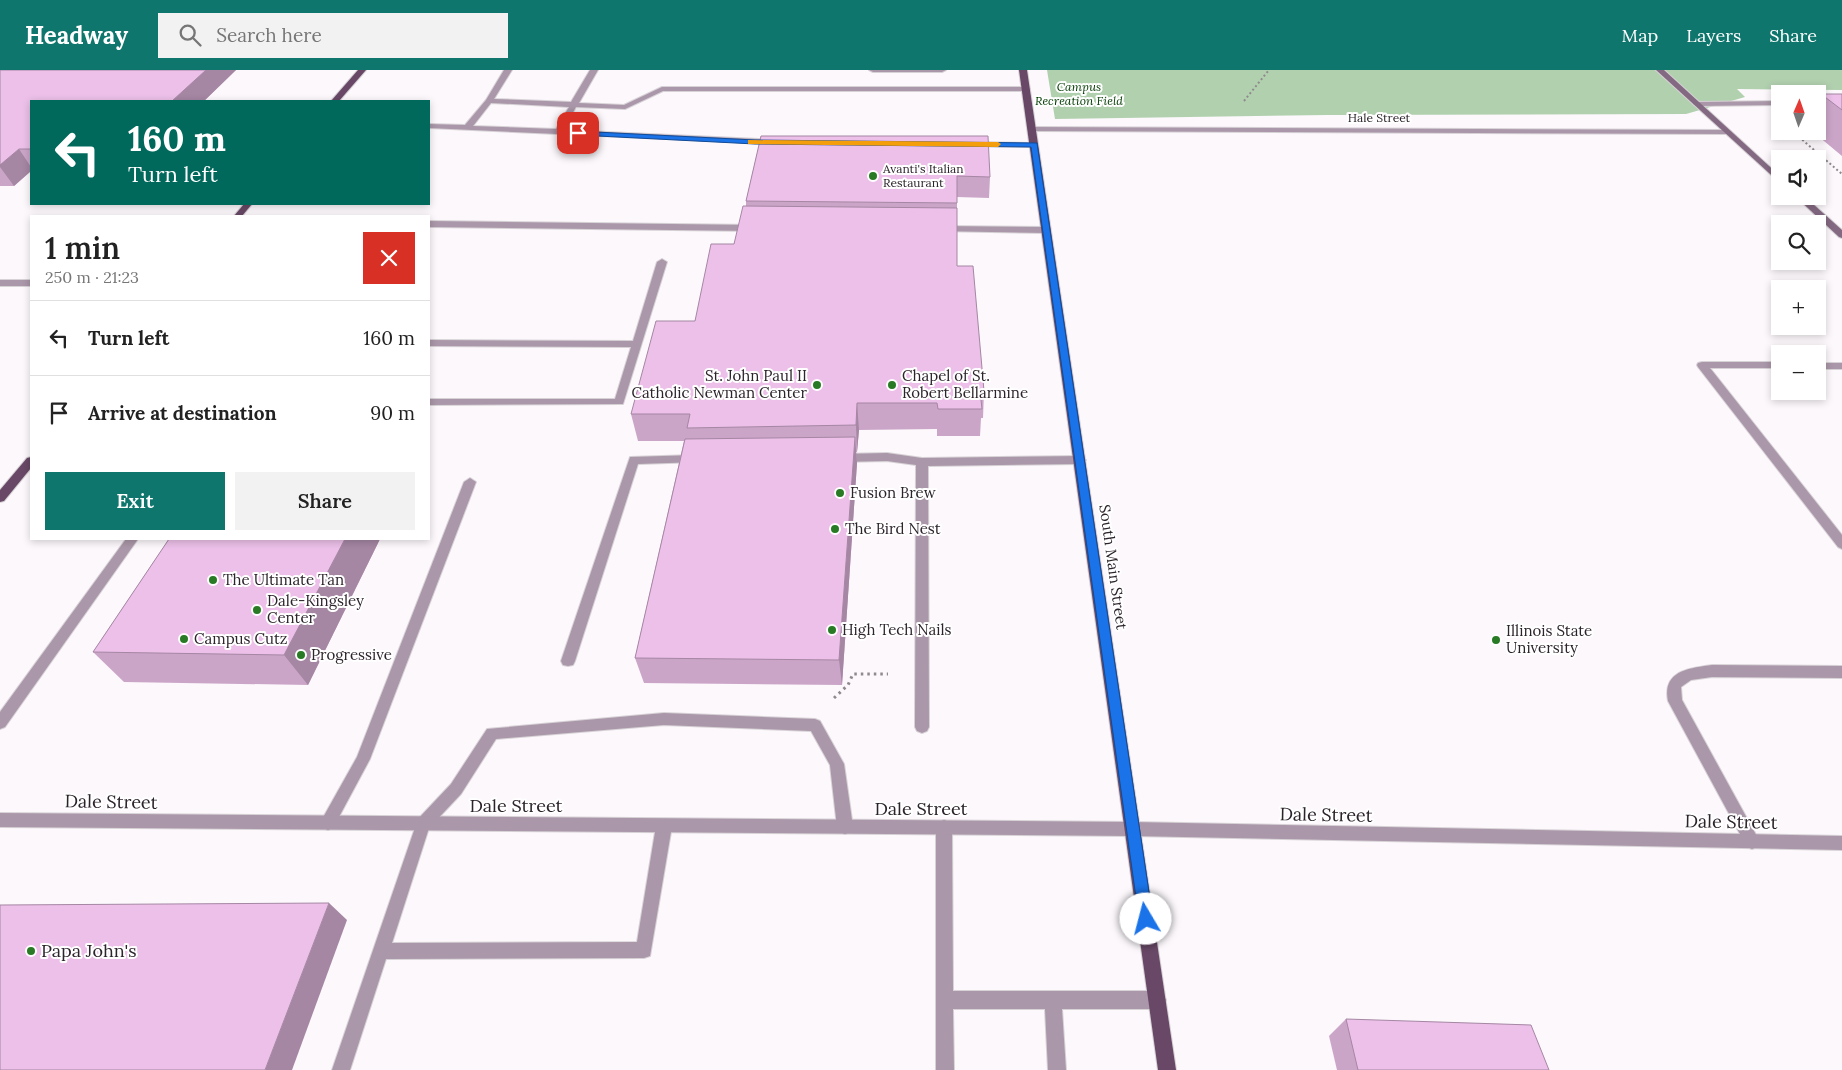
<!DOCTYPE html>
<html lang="en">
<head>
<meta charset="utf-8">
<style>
  :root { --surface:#fff; --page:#f2f2f2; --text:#222; --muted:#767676; --line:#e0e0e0; --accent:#0f766e }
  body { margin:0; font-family:Lora,serif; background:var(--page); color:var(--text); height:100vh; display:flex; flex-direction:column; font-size:19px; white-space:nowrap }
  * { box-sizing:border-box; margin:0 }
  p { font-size:16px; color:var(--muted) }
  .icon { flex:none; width:28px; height:28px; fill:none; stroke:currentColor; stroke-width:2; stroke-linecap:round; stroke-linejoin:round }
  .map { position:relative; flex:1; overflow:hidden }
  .side { position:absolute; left:30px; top:145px; width:400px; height:325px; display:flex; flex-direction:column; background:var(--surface); border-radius:0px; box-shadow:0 2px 8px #0003 }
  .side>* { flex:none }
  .hud { position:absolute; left:30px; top:30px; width:400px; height:105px; border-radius:0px; box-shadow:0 2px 8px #0003; background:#00695c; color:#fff; overflow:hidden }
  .needle { width:32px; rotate:2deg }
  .controls { position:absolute; left:1771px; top:15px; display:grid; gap:10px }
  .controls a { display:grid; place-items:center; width:55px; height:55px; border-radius:0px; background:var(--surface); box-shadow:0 2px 8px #0003; font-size:25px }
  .pin { position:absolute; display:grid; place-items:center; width:42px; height:42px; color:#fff; margin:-21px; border-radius:10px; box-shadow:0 2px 8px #0006 }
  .me { position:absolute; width:55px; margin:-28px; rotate:352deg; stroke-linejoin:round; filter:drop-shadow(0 0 4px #0008) }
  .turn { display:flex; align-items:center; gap:18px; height:105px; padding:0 15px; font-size:22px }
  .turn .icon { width:65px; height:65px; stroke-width:2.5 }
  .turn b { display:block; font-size:35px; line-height:42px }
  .round { display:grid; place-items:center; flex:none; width:52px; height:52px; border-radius:0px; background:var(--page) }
  .head { display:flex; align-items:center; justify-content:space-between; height:85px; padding:0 15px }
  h1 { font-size:30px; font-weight:600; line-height:38px }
  .primary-button { display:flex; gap:10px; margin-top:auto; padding:10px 15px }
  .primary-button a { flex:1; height:58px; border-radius:0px; background:var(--accent); color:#fff; font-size:20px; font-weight:600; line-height:58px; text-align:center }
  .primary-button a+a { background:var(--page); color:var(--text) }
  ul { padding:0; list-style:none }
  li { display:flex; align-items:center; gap:15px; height:75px; padding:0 15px; border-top:1px solid var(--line) }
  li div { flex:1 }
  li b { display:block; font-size:19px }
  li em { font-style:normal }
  header { display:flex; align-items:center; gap:30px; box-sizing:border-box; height:70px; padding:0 25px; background:var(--accent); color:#fff }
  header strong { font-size:24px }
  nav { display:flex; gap:28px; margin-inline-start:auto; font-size:18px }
  .search { width:350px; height:45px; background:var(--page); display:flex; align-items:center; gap:12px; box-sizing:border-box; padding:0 18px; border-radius:0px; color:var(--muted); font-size:19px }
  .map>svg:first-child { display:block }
  .green { fill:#b1d0ae }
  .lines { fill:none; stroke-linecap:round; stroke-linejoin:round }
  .lane-casing { stroke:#d7d2d6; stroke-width:2 }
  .street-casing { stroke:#d7d2d6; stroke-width:2 }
  .secondary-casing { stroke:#d7d2d6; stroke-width:2 }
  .primary-casing { stroke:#d7d2d6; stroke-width:2 }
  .path-far1 { stroke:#908a8f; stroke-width:2; stroke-dasharray:2 2.5; stroke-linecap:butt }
  .path { stroke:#908a8f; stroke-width:3; stroke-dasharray:2.5 4; stroke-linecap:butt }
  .lane { fill:#aa97a9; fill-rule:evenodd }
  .street { fill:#aa97a9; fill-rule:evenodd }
  .secondary { fill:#846982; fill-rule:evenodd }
  .primary { fill:#684866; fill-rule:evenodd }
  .wall { fill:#cba5c8 }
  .shaded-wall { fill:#a586a3 }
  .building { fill:#ecc0e9; stroke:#a586a3 }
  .route { fill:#1a73e8; stroke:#114b97 }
  .slow { fill:#f59e0b }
  .poi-dot { fill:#287a25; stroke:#fff; stroke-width:2 }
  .labels { text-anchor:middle; stroke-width:4; stroke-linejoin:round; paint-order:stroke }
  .far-park-label { font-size:12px; font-style:italic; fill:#003a00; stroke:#fff }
  .far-street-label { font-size:12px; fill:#2c242b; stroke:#fff }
  .far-poi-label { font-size:12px; fill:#2c242b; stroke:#fff; text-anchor:start }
  .poi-label { font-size:15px; fill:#2c242b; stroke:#fff; text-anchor:start }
  .street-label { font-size:15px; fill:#2c242b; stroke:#fff }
  .near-street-label { font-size:18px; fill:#2c242b; stroke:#fff }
  .near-poi-label { font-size:18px; fill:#2c242b; stroke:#fff; text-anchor:start }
</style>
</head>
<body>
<header>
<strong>Headway</strong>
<div class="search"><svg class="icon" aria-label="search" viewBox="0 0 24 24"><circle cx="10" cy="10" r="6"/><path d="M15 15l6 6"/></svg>Search here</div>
<nav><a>Map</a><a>Layers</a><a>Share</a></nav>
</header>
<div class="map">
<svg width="1842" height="1000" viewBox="0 0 1842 1000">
  <rect width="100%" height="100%" fill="#fcf8fc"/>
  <polygon class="green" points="1047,0 1842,0 1842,20 1737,19 1745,27 1686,44 1327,45 1055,49"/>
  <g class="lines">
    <defs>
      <g id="lane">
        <path d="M504 0H512L494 29 571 32 590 0H598L579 33 624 35 662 17H1026L1030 19 1026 21H663L625 39 576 37 563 60 779 70V74H776L429 58V54L465 55 486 30ZM491 33 569 37 556 59 473 56Z"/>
        <polygon points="869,0 946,0 942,2 873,2"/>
        <polygon points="1780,31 1780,35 1697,36 1693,34 1697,32"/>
        <polygon points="968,72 1034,73 1038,75 1034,77 971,76 968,76"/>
        <polygon points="429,151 754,155 758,158 754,161 429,157"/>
        <polygon points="941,156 1046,157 1050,160 1046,163 938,161 937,159"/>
        <polygon points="662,189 667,192 623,334 429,335 429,329 615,329 631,277 429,276 429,270 633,271 657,192"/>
        <polygon points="1702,292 1780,292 1780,298 1710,298 1842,465 1842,479 1838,477 1698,297 1697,295 1698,293"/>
        <rect x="1818" y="293" width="24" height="6"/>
        <polygon points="887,383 922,388 1080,386 1086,390 1080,394 928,396 929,657 927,661 922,663 917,661 915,657 916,395 887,391 840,392 834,388 840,384"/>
        <polygon points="695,385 701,389 699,392 638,394 575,591 573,595 568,596 563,595 561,591 630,387"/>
        <polygon points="470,408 476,412 370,689 333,758 328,760 323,758 320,753 357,687 464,412"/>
        <polygon points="126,469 138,469 5,657 0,659 0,642"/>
        <path d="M1712 595 1842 596V608L1712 607 1691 610 1681 617 1682 630 1760 772 1757 777 1752 779 1747 777 1668 631C1662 601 1689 598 1712 595Z"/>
        <polygon points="664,643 815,649 820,651 844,694 853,757 850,762 845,764 840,762 837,757 830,695 811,661 664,655 496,669 461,724 429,758 392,873 637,872 656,756 659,751 664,749 669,751 672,756 650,886 644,888 386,889 350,1000 332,1000 418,749 451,714 487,659"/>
        <polygon points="944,750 949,752 952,757 953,921 1157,921 1163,924 1166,930 1163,936 1157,939 1062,939 1066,1000 1048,1000 1045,939 953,939 954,1000 936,1000 936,757 939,752"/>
      </g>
      <g id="street">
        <polygon points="1029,57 1726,60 1730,62 1726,64 1032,61 1029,61"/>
        <rect x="0" y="210" width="31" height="6"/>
        <polygon points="0,743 1133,752 1842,766 1842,780 1133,766 0,757"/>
      </g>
      <g id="secondary">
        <polygon points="1656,0 1664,0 1780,106 1780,113"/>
        <polygon points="1795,126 1804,126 1842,160 1842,168 1839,167"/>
      </g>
      <g id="primary">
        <polygon points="358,0 366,0 339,31 331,31"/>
        <polygon points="1019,0 1027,0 1176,1000 1158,1000"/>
        <polygon points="244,134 252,134 242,146 234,146"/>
        <polygon points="31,387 31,398 4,431 0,432 0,420 27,388"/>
      </g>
    </defs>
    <use href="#lane" class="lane-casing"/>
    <use href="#street" class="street-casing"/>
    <use href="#secondary" class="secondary-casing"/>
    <use href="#primary" class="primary-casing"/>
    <g class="path-far1">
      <polyline points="1244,31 1269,0"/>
      <polyline points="1792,61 1842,104"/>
    </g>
    <polyline class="path" points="834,628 848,615 853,604 888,604"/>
    <use href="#lane" class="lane"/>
    <use href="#street" class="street"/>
    <use href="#secondary" class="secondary"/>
    <use href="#primary" class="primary"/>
  </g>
  <g class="wall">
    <polygon points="0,0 236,0 204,31 31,31 31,101 14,116 0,116"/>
    <polygon points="1821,24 1842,24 1842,86 1812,61 1818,61 1818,28"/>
    <polygon points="761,66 990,107 989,128 957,127 957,196 984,321 983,348 981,348 980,366 937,366 937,359 859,360 857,382 856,382 857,393 842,615 644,613 635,588 684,371 638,371 631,344 695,251 734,174 746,136 746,131"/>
    <polygon points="169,469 380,469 308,615 124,612 93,582"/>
    <polygon points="1346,949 1549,1000 1337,1000 1329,966"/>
  </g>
  <g class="shaded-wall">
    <polygon points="206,0 236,0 204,31 172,31"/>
    <polygon points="19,79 31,97 31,101 14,116 0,97 0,95"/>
    <polygon points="857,333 859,360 857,382 856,355"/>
    <polygon points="855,367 857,393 842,615 839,590"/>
    <polygon points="345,469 380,469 308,615 284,585"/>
    <polygon points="329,833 347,850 292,1000 265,1000"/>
  </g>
  <g class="building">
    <polygon points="0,0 206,0 172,31 31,31 31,79 19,79 0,95"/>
    <polygon points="1821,24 1842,24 1842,40"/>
    <polygon points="761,66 988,66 990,107 957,106 957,133 746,131"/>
    <polygon points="743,136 957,138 957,196 973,196 984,321 980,321 982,339 938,339 937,333 857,333 856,355 687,358 690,344 631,344 656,251 695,251 711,174 734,174"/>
    <polygon points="855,367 839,590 635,588 685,369"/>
    <polygon points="169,469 345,469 284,585 93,582"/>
    <polygon points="329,833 265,1000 0,1000 0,835"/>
    <polygon points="1346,949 1531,955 1549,1000 1358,1000"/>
  </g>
  <polygon class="route" points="575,61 755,70 1037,73 1153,849 1151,854 1146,856 1141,854 1139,849 1031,77 755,74 578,65 575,64"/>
  <polygon class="slow" points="748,70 998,72 1001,74 998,77 750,74 748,74"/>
  <g class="poi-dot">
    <circle cx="873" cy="106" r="5"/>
    <circle cx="817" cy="315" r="5"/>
    <circle cx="892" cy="315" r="5"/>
    <circle cx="840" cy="423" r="5"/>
    <circle cx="835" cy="459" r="5"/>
    <circle cx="213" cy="510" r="5"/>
    <circle cx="257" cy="540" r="5"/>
    <circle cx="832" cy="560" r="5"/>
    <circle cx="184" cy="569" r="5"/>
    <circle cx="1496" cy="570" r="5"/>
    <circle cx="301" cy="585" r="5"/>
    <circle cx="31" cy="881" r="5"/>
  </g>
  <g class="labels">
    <g class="far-park-label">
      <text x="1079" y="21">Campus<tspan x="1079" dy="14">Recreation Field</tspan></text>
    </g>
    <g class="far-street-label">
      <text x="1379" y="52">Hale Street</text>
    </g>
    <g class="far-poi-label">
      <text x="883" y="103">Avanti's Italian<tspan x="883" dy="14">Restaurant</tspan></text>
    </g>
    <g class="poi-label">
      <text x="807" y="311" text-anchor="end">St. John Paul II<tspan x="807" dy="17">Catholic Newman Center</tspan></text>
      <text x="902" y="311">Chapel of St.<tspan x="902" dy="17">Robert Bellarmine</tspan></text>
      <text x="850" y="428">Fusion Brew</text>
      <text x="845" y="464">The Bird Nest</text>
      <text x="223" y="515">The Ultimate Tan</text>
      <text x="267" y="536">Dale-Kingsley<tspan x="267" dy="17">Center</tspan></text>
      <text x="842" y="565">High Tech Nails</text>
      <text x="1506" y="566">Illinois State<tspan x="1506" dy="17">University</tspan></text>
      <text x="194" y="574">Campus Cutz</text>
      <text x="311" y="590">Progressive</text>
    </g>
    <g class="street-label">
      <text transform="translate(1113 497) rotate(82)" y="5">South Main Street</text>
    </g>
    <g class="near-street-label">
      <text transform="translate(111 732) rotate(1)" y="6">Dale Street</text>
      <text x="516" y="742">Dale Street</text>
      <text x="921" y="745">Dale Street</text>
      <text transform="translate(1326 745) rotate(1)" y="6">Dale Street</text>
      <text transform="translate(1731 752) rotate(1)" y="6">Dale Street</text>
    </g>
    <g class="near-poi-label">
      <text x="41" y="887">Papa John's</text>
    </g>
  </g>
</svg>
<div class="controls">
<a><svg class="needle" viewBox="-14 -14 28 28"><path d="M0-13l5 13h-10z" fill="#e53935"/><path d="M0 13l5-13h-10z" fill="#767676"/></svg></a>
<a><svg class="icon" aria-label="sound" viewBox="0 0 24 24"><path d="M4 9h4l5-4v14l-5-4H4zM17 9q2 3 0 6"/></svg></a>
<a><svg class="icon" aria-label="search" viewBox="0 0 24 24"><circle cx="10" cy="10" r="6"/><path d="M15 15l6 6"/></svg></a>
<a>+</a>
<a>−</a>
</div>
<div class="pin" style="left:578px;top:63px;background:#d93025"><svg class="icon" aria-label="arrive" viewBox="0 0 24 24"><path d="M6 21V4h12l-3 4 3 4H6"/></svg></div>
<svg class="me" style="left:1146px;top:849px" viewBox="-20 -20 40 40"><circle r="19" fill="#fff"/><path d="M0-13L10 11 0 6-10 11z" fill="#1a73e8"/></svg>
<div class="hud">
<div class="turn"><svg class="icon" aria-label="left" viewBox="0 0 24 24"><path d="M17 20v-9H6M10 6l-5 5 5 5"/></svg><div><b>160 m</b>Turn left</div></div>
</div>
<section class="side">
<div class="head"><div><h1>1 min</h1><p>250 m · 21:23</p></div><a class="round" style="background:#d93025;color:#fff"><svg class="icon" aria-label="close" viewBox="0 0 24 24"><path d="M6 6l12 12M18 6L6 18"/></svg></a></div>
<ul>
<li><svg class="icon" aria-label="left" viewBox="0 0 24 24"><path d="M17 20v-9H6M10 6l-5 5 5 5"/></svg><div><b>Turn left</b></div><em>160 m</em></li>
<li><svg class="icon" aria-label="arrive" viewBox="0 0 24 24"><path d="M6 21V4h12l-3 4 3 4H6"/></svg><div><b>Arrive at destination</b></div><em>90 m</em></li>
</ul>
<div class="primary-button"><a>Exit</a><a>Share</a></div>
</section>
</div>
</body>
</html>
